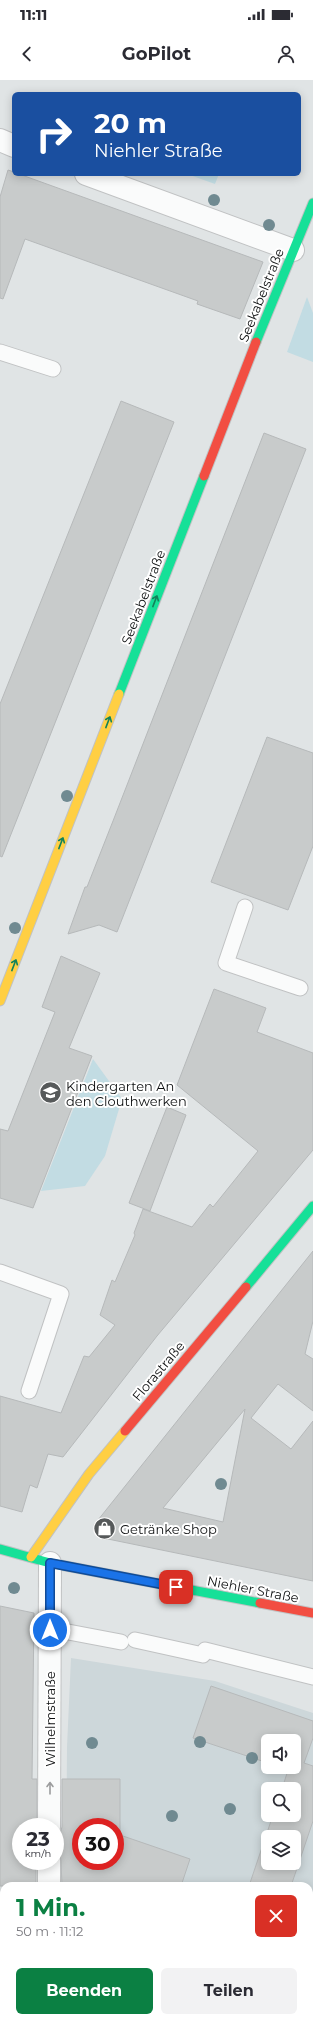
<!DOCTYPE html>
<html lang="de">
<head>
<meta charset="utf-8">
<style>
  :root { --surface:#fff; --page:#f2f2f3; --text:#2b2b33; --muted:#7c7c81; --accent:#0b8043 }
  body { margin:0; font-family:Montserrat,sans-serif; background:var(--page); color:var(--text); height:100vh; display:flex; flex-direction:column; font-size:15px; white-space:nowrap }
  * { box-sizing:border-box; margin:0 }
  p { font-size:13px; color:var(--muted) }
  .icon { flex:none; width:22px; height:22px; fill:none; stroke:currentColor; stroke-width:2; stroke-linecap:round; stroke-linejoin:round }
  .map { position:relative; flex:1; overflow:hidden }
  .panel { position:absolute; left:0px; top:1802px; width:313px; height:140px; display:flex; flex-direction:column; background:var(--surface); border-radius:12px 12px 0 0; box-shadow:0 2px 10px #0003 }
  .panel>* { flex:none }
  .top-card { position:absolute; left:12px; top:12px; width:289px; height:84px; border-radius:6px; box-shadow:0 2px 10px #0003; background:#1a4fa0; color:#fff; overflow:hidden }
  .fabs { position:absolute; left:261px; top:1654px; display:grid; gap:8px }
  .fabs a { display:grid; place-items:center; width:40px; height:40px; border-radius:6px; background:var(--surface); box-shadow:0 2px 10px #0003; font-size:20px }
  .speed { position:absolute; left:12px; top:1738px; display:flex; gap:8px; font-size:20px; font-weight:700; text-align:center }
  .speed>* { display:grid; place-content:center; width:52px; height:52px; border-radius:50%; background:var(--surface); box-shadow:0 2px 10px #0003; line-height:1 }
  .speed small { font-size:10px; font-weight:400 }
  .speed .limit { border:6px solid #d22; background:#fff; color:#111 }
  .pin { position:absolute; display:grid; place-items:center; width:34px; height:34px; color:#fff; margin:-17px; border-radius:8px; box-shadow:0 2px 6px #0006 }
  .me { position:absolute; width:44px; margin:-22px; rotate:0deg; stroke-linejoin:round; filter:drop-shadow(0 0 3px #0008) }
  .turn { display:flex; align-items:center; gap:14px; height:84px; padding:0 16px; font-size:18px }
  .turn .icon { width:52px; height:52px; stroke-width:2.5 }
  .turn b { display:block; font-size:28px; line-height:34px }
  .round { display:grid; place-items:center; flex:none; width:42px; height:42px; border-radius:6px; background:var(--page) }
  .headline { display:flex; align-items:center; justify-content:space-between; height:68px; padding:0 16px }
  h1 { font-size:24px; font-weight:700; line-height:30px; color:var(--accent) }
  .cta { display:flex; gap:8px; margin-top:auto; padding:8px 16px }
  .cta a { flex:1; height:46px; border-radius:6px; background:var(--accent); color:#fff; font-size:16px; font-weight:700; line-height:46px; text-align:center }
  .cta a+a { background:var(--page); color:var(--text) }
  .status { display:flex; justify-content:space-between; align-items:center; height:28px; padding:0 20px; background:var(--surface); direction:ltr }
  .status svg { height:11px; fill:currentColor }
  header { display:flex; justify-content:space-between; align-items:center; height:52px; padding:0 16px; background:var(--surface); font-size:18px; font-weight:700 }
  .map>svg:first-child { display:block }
  .built { fill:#cdd7da; fill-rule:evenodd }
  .green { fill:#c2dce3 }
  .building { fill:#c8cbcb; stroke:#b6b9ba; fill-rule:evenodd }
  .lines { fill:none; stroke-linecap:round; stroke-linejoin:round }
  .lane-casing { stroke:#c0c2c3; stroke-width:17 }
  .street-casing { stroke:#c0c2c3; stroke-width:24 }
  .fast-casing { stroke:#c0c2c3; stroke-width:11 }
  .slow-casing { stroke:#c0c2c3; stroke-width:11 }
  .jam-casing { stroke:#c0c2c3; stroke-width:11 }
  .lane { stroke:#fafbfb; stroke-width:15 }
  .street { stroke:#fafbfb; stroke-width:22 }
  .fast { stroke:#16e098; stroke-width:9 }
  .slow { stroke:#ffcf43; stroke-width:9 }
  .jam { stroke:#f24e42; stroke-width:9 }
  .tree { fill:#708a91 }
  .oneway { stroke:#12825a }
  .oneway2 { stroke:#9b9c9d }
  .route-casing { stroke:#114b97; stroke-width:10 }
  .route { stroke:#1a73e8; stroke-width:7 }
  .labels { text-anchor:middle; stroke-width:4; stroke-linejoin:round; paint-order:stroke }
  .street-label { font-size:13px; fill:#0c0e0f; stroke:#fff }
  .poi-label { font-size:13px; fill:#0c0e0f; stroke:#fff; text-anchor:start }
</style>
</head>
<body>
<div class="status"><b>11:11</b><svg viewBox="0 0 49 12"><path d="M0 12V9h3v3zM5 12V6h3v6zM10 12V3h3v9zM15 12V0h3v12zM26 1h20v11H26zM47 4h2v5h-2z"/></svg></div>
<header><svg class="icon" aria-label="back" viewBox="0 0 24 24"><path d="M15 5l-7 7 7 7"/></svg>GoPilot<svg class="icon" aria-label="person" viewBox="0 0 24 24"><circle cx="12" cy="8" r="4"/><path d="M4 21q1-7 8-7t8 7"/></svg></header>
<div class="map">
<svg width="313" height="1942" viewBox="0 0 313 1942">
  <rect width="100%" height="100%" fill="#e0e4e5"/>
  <path class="built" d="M71 1578 215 1601 313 1633V1898L309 1897V1806H66L67 1667ZM268 1661H294V1687H268ZM268 1709H294V1735H268ZM81 1747H115V1781H81ZM268 1757H294V1783H268Z"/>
  <g class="green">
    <polygon points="187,94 219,94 215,104"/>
    <polygon points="307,217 313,233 313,282 287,272"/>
    <polygon points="93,979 122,1019 105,1076 85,1106 41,1111"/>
  </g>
  <g class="building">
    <polygon points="8,90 14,92 14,94 19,94 263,182 240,239 197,224 198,221 25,159 3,219 0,218 0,117"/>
    <polygon points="121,321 174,342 2,777 0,776 0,624"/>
    <polygon points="264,353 306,369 117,852 99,845 68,854 85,807 87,807 113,741"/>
    <polygon points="267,657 313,673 313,766 288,830 211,802"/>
    <polygon points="61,876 100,893 69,968 92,976 33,1128 0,1118 0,1049 8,1051 55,932 42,927"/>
    <polygon points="214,909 266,928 257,952 313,973 313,1070 157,1256 63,1377 48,1374 37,1408 30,1405 22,1432 0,1426 0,1316 61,1333 84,1276 89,1277 115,1245 100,1235 112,1200 115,1202 135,1155 134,1153 143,1129 192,1147 210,1124 213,1127 258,1071 177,1005"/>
    <polygon points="167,1027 186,1035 150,1131 129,1123"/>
    <path d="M313 1171V1241L305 1274 313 1279V1331L278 1304 251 1338 291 1369 313 1341V1501L98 1457 94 1445ZM245 1329 223 1442 163 1428Z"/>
    <polygon points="0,1526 34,1533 32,1699 37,1699 37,1747 21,1747 21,1781 36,1781 36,1806 0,1806"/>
    <path d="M211 1606 313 1641V1658L304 1683 313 1686V1741L291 1806H249L273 1735H294V1709H282L288 1690 281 1687H294V1661H268V1683L193 1658ZM268 1757H294V1783H268Z"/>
    <path d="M62 1699H120V1755L190 1779 181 1806H62L61 1781 60 1774 55 1770V1758L60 1754 62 1747ZM81 1747H115V1781H81Z"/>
  </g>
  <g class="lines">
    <defs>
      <g id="lane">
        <polyline points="0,272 53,289"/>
        <polyline points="245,827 226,883 300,908"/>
        <polyline points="0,1192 61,1214 29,1311"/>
        <polyline points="50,1550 63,1551 121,1562"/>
        <polyline points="135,1560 203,1575"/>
        <polyline points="205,1570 313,1597"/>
      </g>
      <g id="street">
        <polyline points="0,60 14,66"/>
        <polyline points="86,94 293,170"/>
        <polyline points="49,1747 50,1483"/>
        <polyline points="49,1806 49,1781"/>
        <polyline points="49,1942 49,1938"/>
      </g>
      <g id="fast">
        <polyline points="256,262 313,123"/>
        <polyline points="119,614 204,396"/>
        <polyline points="246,1207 313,1126"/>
        <polyline points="0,1469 50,1483 260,1523"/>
      </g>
      <g id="slow">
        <polyline points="0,921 119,614"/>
        <polyline points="31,1477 89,1394 125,1351"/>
      </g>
      <g id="jam">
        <polyline points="204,396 256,262"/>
        <polyline points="125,1351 246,1207"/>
        <polyline points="260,1523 313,1533"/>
      </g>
    </defs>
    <use href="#lane" class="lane-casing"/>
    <use href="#street" class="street-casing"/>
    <use href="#fast" class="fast-casing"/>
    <use href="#slow" class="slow-casing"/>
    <use href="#jam" class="jam-casing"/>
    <use href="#lane" class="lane"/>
    <use href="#street" class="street"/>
    <use href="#fast" class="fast"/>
    <use href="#slow" class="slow"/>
    <use href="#jam" class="jam"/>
  </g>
  <g class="tree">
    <circle cx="214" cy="120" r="6"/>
    <circle cx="269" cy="145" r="6"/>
    <circle cx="67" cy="716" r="6"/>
    <circle cx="15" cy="848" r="6"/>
    <circle cx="221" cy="1404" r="6"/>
    <circle cx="14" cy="1508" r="6"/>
    <circle cx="200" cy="1662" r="6"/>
    <circle cx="92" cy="1663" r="6"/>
    <circle cx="252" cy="1678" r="6"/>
    <circle cx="230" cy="1729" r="6"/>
    <circle cx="172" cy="1736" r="6"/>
  </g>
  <defs><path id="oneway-shaft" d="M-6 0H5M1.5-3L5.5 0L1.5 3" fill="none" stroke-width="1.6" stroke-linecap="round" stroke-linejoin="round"/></defs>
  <g class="oneway">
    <use href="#oneway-shaft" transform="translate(155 521) rotate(-69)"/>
    <use href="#oneway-shaft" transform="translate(108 642) rotate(-69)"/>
    <use href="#oneway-shaft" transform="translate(61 763) rotate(-69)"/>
    <use href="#oneway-shaft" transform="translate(14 885) rotate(-69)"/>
  </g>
  <use class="oneway2" href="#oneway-shaft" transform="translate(50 1708) rotate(-90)"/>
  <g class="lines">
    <defs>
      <polyline id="route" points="50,1550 50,1483 176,1507"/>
    </defs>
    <use href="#route" class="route-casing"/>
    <use href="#route" class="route"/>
  </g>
  <defs>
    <symbol id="school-disc" viewBox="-11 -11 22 22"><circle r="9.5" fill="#56595a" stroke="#fff"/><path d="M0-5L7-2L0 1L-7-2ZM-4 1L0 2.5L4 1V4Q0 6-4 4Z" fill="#fff"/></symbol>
    <symbol id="shop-disc" viewBox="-11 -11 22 22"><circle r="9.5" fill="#56595a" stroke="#fff"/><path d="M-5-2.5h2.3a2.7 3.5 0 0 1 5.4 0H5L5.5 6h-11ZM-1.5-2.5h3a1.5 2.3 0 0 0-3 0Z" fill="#fff"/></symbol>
  </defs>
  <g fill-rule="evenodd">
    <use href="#school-disc" x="38" y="1000" width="25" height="25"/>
    <use href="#shop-disc" x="92" y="1436" width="25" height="25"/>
  </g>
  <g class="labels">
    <g class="street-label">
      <text transform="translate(261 215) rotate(-68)" y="5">Seekabelstraße</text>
      <text transform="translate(143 517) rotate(-69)" y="5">Seekabelstraße</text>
      <text transform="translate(158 1291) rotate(-50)" y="5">Florastraße</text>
      <text transform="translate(253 1509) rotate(11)" y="5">Niehler Straße</text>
      <text transform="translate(50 1639) rotate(-90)" y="5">Wilhelmstraße</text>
    </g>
    <g class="poi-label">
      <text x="66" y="1011">Kindergarten An<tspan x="66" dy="15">den Clouthwerken</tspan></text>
      <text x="120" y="1454">Getränke Shop</text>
    </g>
  </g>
</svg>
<div class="fabs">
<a><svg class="icon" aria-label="sound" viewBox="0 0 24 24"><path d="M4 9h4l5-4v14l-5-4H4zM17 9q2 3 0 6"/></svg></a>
<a><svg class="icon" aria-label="search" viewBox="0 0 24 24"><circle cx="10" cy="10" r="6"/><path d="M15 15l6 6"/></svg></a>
<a><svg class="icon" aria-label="layers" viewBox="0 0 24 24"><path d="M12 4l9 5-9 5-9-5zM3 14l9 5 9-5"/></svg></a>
</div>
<div class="speed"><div>23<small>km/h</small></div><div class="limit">30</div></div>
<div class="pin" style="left:176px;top:1507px;background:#d93025"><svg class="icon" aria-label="arrive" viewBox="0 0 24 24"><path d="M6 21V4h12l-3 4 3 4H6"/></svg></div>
<svg class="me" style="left:50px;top:1550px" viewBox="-20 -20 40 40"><circle r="17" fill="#1a73e8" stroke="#fff" stroke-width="3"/><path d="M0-11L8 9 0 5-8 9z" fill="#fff"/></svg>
<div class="top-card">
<div class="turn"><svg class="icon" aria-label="right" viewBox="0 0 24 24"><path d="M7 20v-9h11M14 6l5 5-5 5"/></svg><div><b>20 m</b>Niehler Straße</div></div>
</div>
<section class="panel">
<div class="headline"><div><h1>1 Min.</h1><p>50 m · 11:12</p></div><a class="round" style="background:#d93025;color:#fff"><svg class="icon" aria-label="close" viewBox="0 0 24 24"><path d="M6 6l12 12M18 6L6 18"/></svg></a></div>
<div class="cta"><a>Beenden</a><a>Teilen</a></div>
</section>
</div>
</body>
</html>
